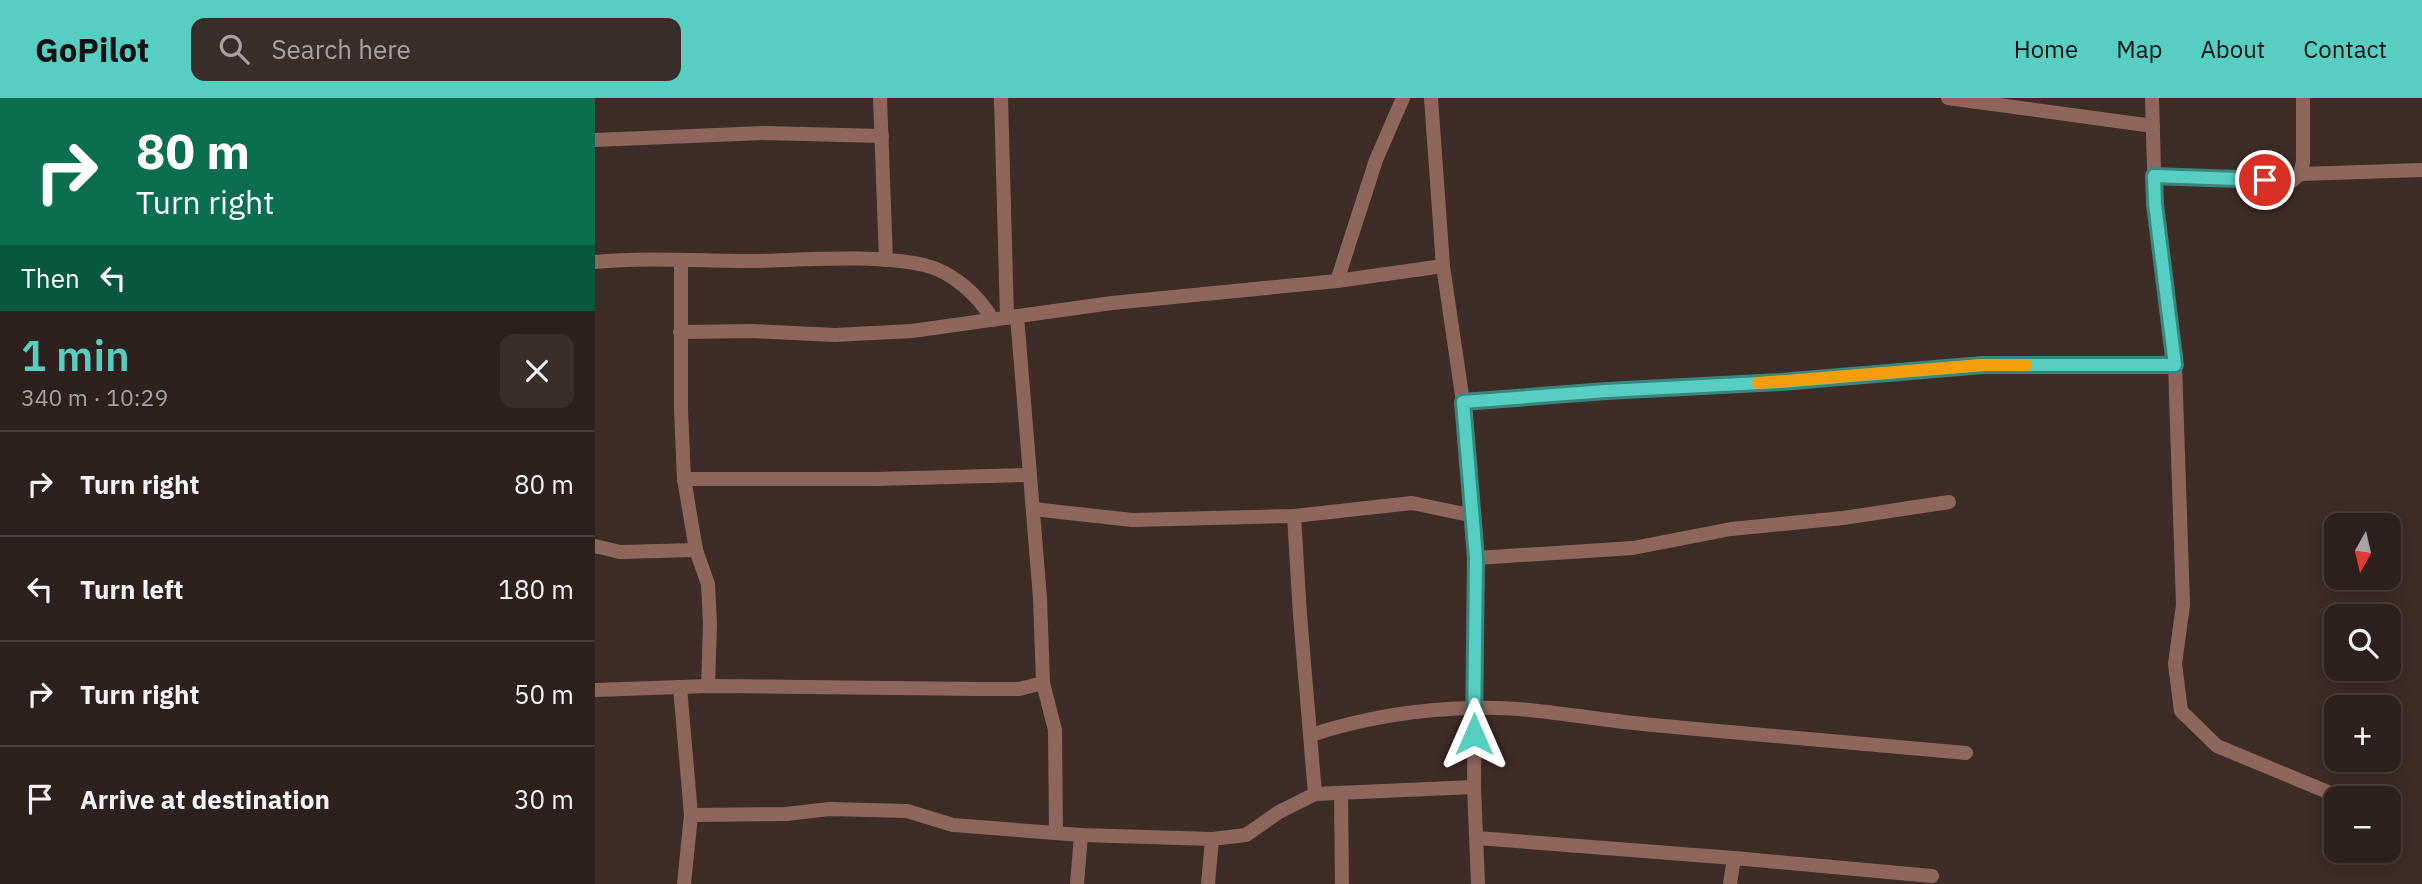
<!DOCTYPE html>
<html lang="en">
<head>
<meta charset="utf-8">
<style>
  :root { --surface:#2e211d; --page:#3a2e2a; --text:#f1f3f6; --muted:#a7a3a4; --line:#493e3b; --accent:#57cec2 }
  body { margin:0; font-family:"IBM Plex Sans",sans-serif; background:var(--page); color:var(--text); height:100vh; display:flex; flex-direction:column; font-size:26px; white-space:nowrap }
  * { box-sizing:border-box; margin:0 }
  p { font-size:23px; color:var(--muted) }
  .icon { flex:none; width:38px; height:38px; fill:none; stroke:currentColor; stroke-width:2; stroke-linecap:round; stroke-linejoin:round }
  .map { position:relative; flex:1; overflow:hidden }
  .details { display:flex; flex-direction:column; background:var(--surface); width:595px }
  .details>* { flex:none }
  .hud { background:#0b6e4f; color:#fff; overflow:hidden }
  .needle { width:46px; rotate:188deg }
  .tools { position:absolute; left:1729px; top:415px; display:grid; gap:14px }
  .tools a { display:grid; place-items:center; width:77px; height:77px; border-radius:14px; background:var(--surface); box-shadow:0 4px 18px #0003,0 0 0 2px var(--line); font-size:35px }
  .pin { position:absolute; display:grid; place-items:center; width:60px; height:60px; color:#fff; margin:-30px; border:4px solid #fff; border-radius:50%; box-shadow:0 2px 7px #0007 }
  .me { position:absolute; width:77px; margin:-38px; rotate:0deg; stroke-linejoin:round; filter:drop-shadow(0 0 5px #0008) }
  .turn { display:flex; align-items:center; gap:24px; height:147px; padding:0 21px; font-size:32px }
  .turn .icon { width:91px; height:91px; stroke-width:2.5 }
  .turn b { display:block; font-size:49px; line-height:60px }
  .then { display:flex; align-items:center; height:66px; padding:0 21px; background:#0003; gap:14px; font-size:26px }
  .round { display:grid; place-items:center; flex:none; width:74px; height:74px; border-radius:14px; background:var(--page) }
  .head { display:flex; align-items:center; justify-content:space-between; height:119px; padding:0 21px }
  h1 { font-size:42px; font-weight:600; line-height:52px; color:var(--accent) }
  ul { padding:0; list-style:none }
  li { display:flex; align-items:center; gap:21px; height:105px; padding:0 21px; border-top:2px solid var(--line) }
  li div { flex:1 }
  li b { display:block; font-size:26px }
  li em { font-style:normal }
  header { display:flex; align-items:center; gap:42px; box-sizing:border-box; height:98px; padding:0 35px; background:var(--accent); color:#111 }
  header strong { font-size:33px }
  nav { display:flex; gap:38px; margin-inline-start:auto; font-size:24px }
  .search { width:490px; height:63px; background:var(--page); display:flex; align-items:center; gap:18px; box-sizing:border-box; padding:0 24px; border-radius:14px; color:var(--muted); font-size:26px }
  main { display:flex; flex:1; min-height:0 }
  .map>svg:first-child { display:block }
  .lines { fill:none; stroke-linecap:round; stroke-linejoin:round }
  .minor { stroke:#8f665b; stroke-width:14 }
  .route-casing { stroke:#39867e; stroke-width:18 }
  .route { stroke:#57cec2; stroke-width:12 }
  .slow { stroke:#f59e0b; stroke-width:12 }
</style>
</head>
<body>
<header>
<strong>GoPilot</strong>
<div class="search"><svg class="icon" aria-label="search" viewBox="0 0 24 24"><circle cx="10" cy="10" r="6"/><path d="M15 15l6 6"/></svg>Search here</div>
<nav><a>Home</a><a>Map</a><a>About</a><a>Contact</a></nav>
</header>
<main>
<section class="details">
<div class="hud">
<div class="turn"><svg class="icon" aria-label="right" viewBox="0 0 24 24"><path d="M7 20v-9h11M14 6l5 5-5 5"/></svg><div><b>80 m</b>Turn right</div></div>
<div class="then">Then<svg class="icon" aria-label="left" viewBox="0 0 24 24"><path d="M17 20v-9H6M10 6l-5 5 5 5"/></svg></div>
</div>
<div class="head"><div><h1>1 min</h1><p>340 m · 10:29</p></div><a class="round"><svg class="icon" aria-label="close" viewBox="0 0 24 24"><path d="M6 6l12 12M18 6L6 18"/></svg></a></div>
<ul>
<li><svg class="icon" aria-label="right" viewBox="0 0 24 24"><path d="M7 20v-9h11M14 6l5 5-5 5"/></svg><div><b>Turn right</b></div><em>80 m</em></li>
<li><svg class="icon" aria-label="left" viewBox="0 0 24 24"><path d="M17 20v-9H6M10 6l-5 5 5 5"/></svg><div><b>Turn left</b></div><em>180 m</em></li>
<li><svg class="icon" aria-label="right" viewBox="0 0 24 24"><path d="M7 20v-9h11M14 6l5 5-5 5"/></svg><div><b>Turn right</b></div><em>50 m</em></li>
<li><svg class="icon" aria-label="arrive" viewBox="0 0 24 24"><path d="M6 21V4h12l-3 4 3 4H6"/></svg><div><b>Arrive at destination</b></div><em>30 m</em></li>
</ul>
</section>
<div class="map">
<svg width="1827" height="786" viewBox="0 0 1827 786">
  <rect width="100%" height="100%" fill="#3e2c27"/>
  <g class="lines">
    <g class="minor">
      <polyline points="285,0 291,162"/>
      <polyline points="406,0 412,220"/>
      <polyline points="836,0 848,168 868,304 879,418 881,460 879,689 883,786"/>
      <polyline points="1353,0 1558,28"/>
      <polyline points="1557,0 1560,106 1580,267 1588,507 1580,566 1586,613 1622,648 1747,700"/>
      <polyline points="0,42 170,35 287,38"/>
      <polyline points="1705,76 1827,72"/>
      <polyline points="1559,78 1697,83 1705,76 1708,64 1708,0"/>
      <polyline points="86,163 86,312 89,381 101,452 113,486 115,526 113,588"/>
      <path d="M0 164C52 159 106 163 159 163 210 162 280 156 329 167 358 174 383 197 398 222"/>
      <polyline points="742,183 781,62 808,0"/>
      <polyline points="422,218 445,500 448,585 460,632 461,735"/>
      <polyline points="85,234 156,233 240,237 317,233 517,205 742,183 848,168"/>
      <polyline points="868,304 1011,293 1185,284 1388,267 1580,267"/>
      <polyline points="89,381 280,381 435,377"/>
      <polyline points="438,411 537,422 699,418 817,405 879,418"/>
      <polyline points="699,418 705,517 720,696"/>
      <polyline points="0,448 25,454 101,452"/>
      <polyline points="881,460 1038,450 1136,431 1248,420 1354,404"/>
      <polyline points="85,589 96,717 89,786"/>
      <polyline points="0,592 113,588 384,591 424,591 448,585"/>
      <path d="M716 637C768 620 823 611 878 610 938 608 998 622 1058 627 1162 637 1266 646 1371 655"/>
      <polyline points="746,695 747,786"/>
      <polyline points="96,717 191,716 234,711 312,713 358,727 486,737 617,741 651,737 684,714 720,696 879,689"/>
      <polyline points="882,740 1139,760 1337,778"/>
      <polyline points="482,786 486,737"/>
      <polyline points="613,786 617,741"/>
      <polyline points="1135,786 1139,760"/>
    </g>
  </g>
  <g class="lines">
    <defs>
      <polyline id="route" points="879,636 881,460 868,304 1011,293 1185,284 1388,267 1580,267 1560,106 1559,78 1670,82"/>
    </defs>
    <use href="#route" class="route-casing"/>
    <use href="#route" class="route"/>
    <polyline class="slow" points="1163,285 1388,267 1431,267"/>
  </g>
</svg>
<div class="tools">
<a><svg class="needle" viewBox="-14 -14 28 28"><path d="M0-13l5 13h-10z" fill="#e53935"/><path d="M0 13l5-13h-10z" fill="#a7a3a4"/></svg></a>
<a><svg class="icon" aria-label="search" viewBox="0 0 24 24"><circle cx="10" cy="10" r="6"/><path d="M15 15l6 6"/></svg></a>
<a>+</a>
<a>−</a>
</div>
<div class="pin" style="left:1670px;top:82px;background:#d93025"><svg class="icon" aria-label="arrive" viewBox="0 0 24 24"><path d="M6 21V4h12l-3 4 3 4H6"/></svg></div>
<svg class="me" style="left:879px;top:636px" viewBox="-20 -20 40 40"><path d="M0-17L14 15 0 8-14 15z" fill="#57cec2" stroke="#fff" stroke-width="4"/></svg>
</div>
</main>
</body>
</html>
